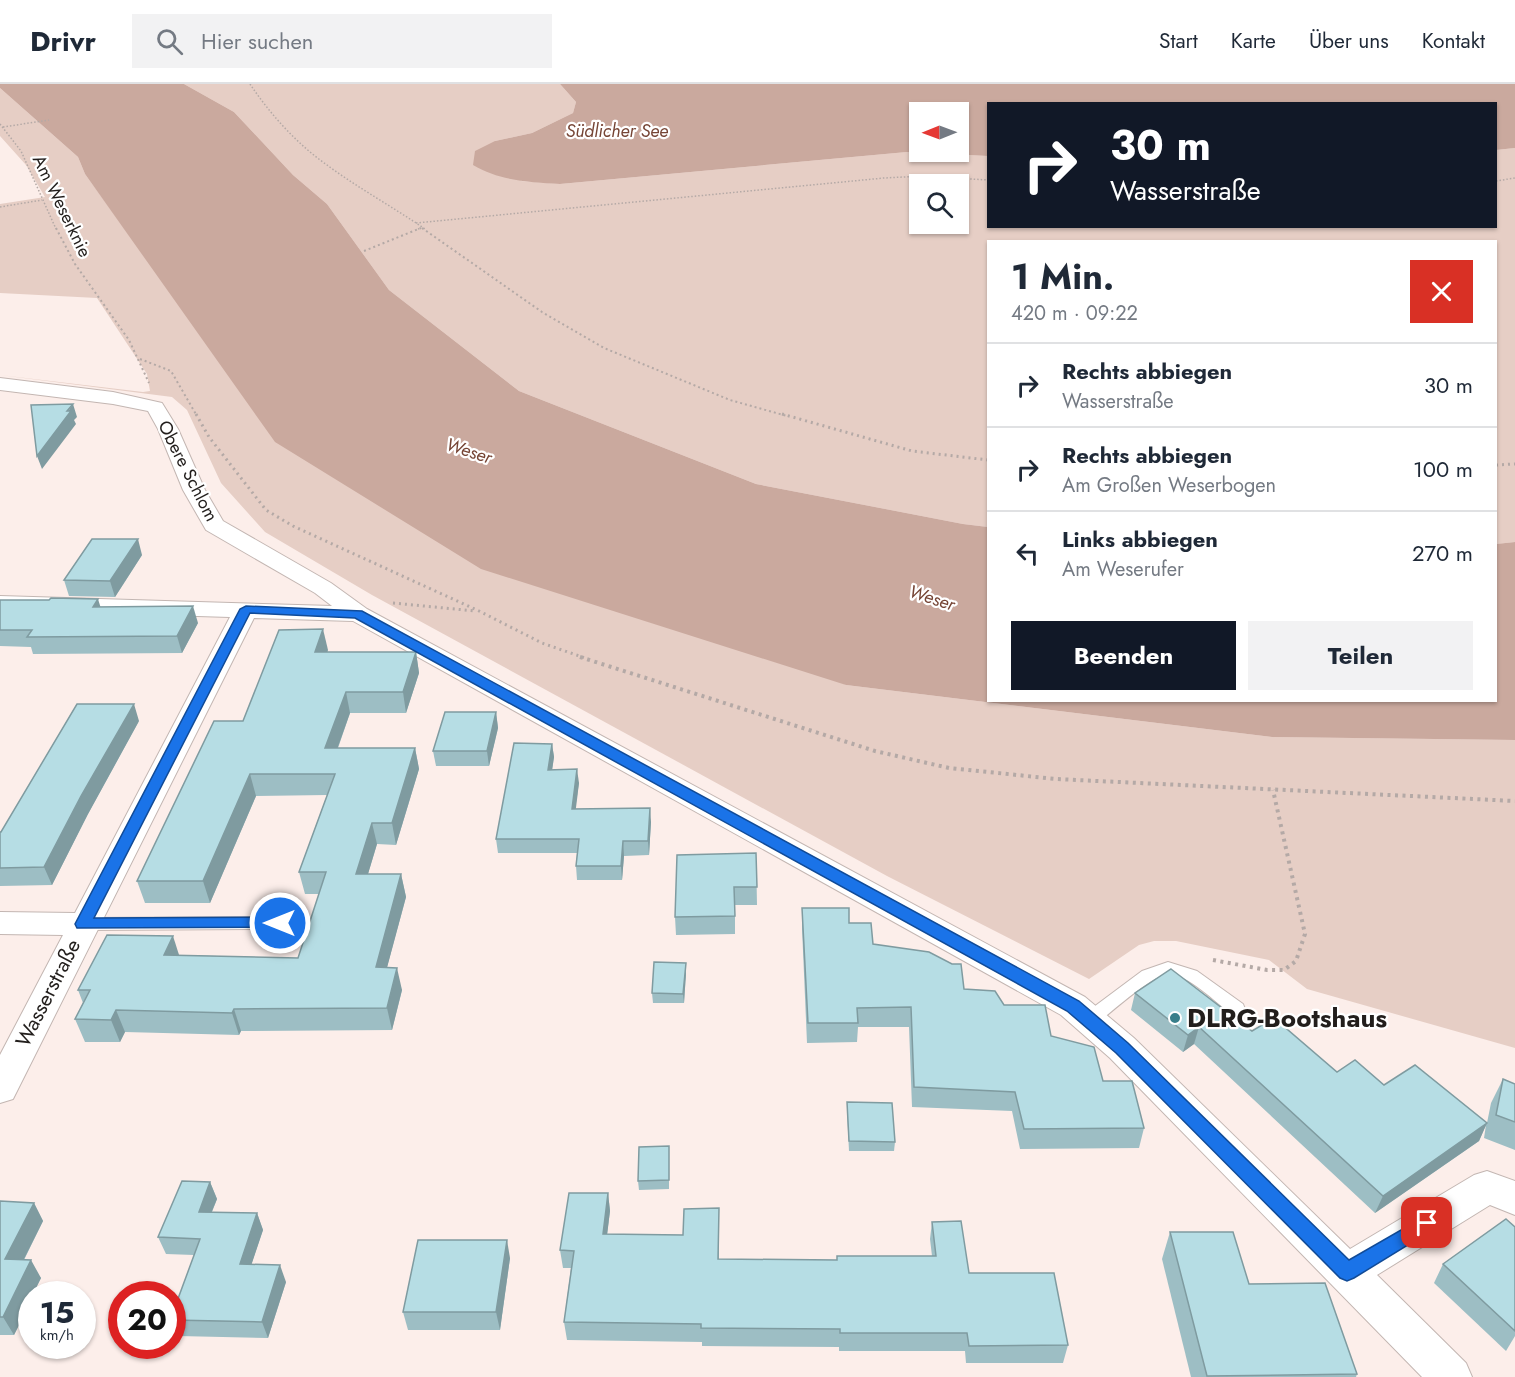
<!DOCTYPE html>
<html lang="de">
<head>
<meta charset="utf-8">
<style>
  :root { --surface:#fff; --page:#f2f2f3; --text:#1f2937; --muted:#747a83; --line:#e0e1e3; --accent:#111827 }
  body { margin:0; font-family:Jost,sans-serif; background:var(--page); color:var(--text); height:100vh; display:flex; flex-direction:column; font-size:22px; white-space:nowrap }
  * { box-sizing:border-box; margin:0 }
  p { font-size:20px; color:var(--muted) }
  .icon { flex:none; width:33px; height:33px; fill:none; stroke:currentColor; stroke-width:2; stroke-linecap:round; stroke-linejoin:round }
  .map { position:relative; flex:1; overflow:hidden }
  .panel { position:absolute; left:987px; top:156px; width:510px; height:462px; display:flex; flex-direction:column; background:var(--surface); border-radius:0px; box-shadow:0 2px 4px #0004 }
  .panel>* { flex:none }
  .guide { position:absolute; left:987px; top:18px; width:510px; height:126px; border-radius:0px; box-shadow:0 2px 4px #0004; background:#111827; color:#fff; overflow:hidden }
  .needle { width:39px; rotate:269deg }
  .fabs { position:absolute; left:909px; top:18px; display:grid; gap:12px }
  .fabs a { display:grid; place-items:center; width:60px; height:60px; border-radius:0px; background:var(--surface); box-shadow:0 2px 4px #0004; font-size:30px }
  .speed { position:absolute; left:18px; top:1197px; display:flex; gap:12px; font-size:30px; font-weight:700; text-align:center }
  .speed>* { display:grid; place-content:center; width:78px; height:78px; border-radius:50%; background:var(--surface); box-shadow:0 2px 4px #0004; line-height:1 }
  .speed small { font-size:15px; font-weight:400 }
  .speed .limit { border:9px solid #d22; background:#fff; color:#111 }
  .pin { position:absolute; display:grid; place-items:center; width:51px; height:51px; color:#fff; margin:-26px; border-radius:12px; box-shadow:0 3px 9px #0006 }
  .me { position:absolute; width:66px; margin:-33px; rotate:270deg; stroke-linejoin:round; filter:drop-shadow(0 0 4px #0008) }
  .turn { display:flex; align-items:center; gap:21px; height:126px; padding:0 24px; font-size:27px }
  .turn .icon { width:78px; height:78px; stroke-width:2.5 }
  .turn b { display:block; font-size:42px; line-height:51px }
  .round { display:grid; place-items:center; flex:none; width:63px; height:63px; border-radius:0px; background:var(--page) }
  .head { display:flex; align-items:center; justify-content:space-between; height:102px; padding:0 24px }
  h1 { font-size:36px; font-weight:700; line-height:45px }
  .button { display:flex; gap:12px; margin-top:auto; padding:12px 24px }
  .button a { flex:1; height:69px; border-radius:0px; background:var(--accent); color:#fff; font-size:24px; font-weight:700; line-height:69px; text-align:center }
  .button a+a { background:var(--page); color:var(--text) }
  ul { padding:0; list-style:none }
  li { display:flex; align-items:center; gap:18px; height:84px; padding:0 24px; border-top:2px solid var(--line) }
  li div { flex:1 }
  li b { display:block; font-size:22px }
  li em { font-style:normal }
  header { display:flex; align-items:center; gap:36px; box-sizing:border-box; height:84px; padding:0 30px; background:var(--surface); border-bottom:2px solid var(--line) }
  header strong { font-size:28px }
  nav { display:flex; gap:33px; margin-inline-start:auto; font-size:21px }
  .search { width:420px; height:54px; background:var(--page); display:flex; align-items:center; gap:15px; box-sizing:border-box; padding:0 21px; border-radius:0px; color:var(--muted); font-size:22px }
  .map>svg:first-child { display:block }
  .green { fill:#e6cec5; fill-rule:evenodd }
  .water { fill:#caa99e; fill-rule:evenodd }
  .lines { fill:none; stroke-linecap:round; stroke-linejoin:round }
  .service-casing { stroke:#c3b6b2; stroke-width:2 }
  .minor-casing { stroke:#c3b6b2; stroke-width:2 }
  .path-far3 { stroke:#b4a9a6; stroke-width:1.5; stroke-dasharray:1.5 2; stroke-linecap:butt }
  .path-far2 { stroke:#b4a9a6; stroke-width:2; stroke-dasharray:2 3; stroke-linecap:butt }
  .path-far1 { stroke:#b4a9a6; stroke-width:3; stroke-dasharray:2 4; stroke-linecap:butt }
  .path { stroke:#b4a9a6; stroke-width:4; stroke-dasharray:3 4.5; stroke-linecap:butt }
  .service { fill:#fff; fill-rule:evenodd }
  .minor { fill:#fff; fill-rule:evenodd }
  .wall { fill:#9dbec4 }
  .shaded-wall { fill:#7f9ba0 }
  .building { fill:#b6dde4; stroke:#7f9ba0; stroke-width:1.5 }
  .route { fill:#1a73e8; stroke:#114b97; stroke-width:1.5 }
  .poi-dot { fill:#387e8a; stroke:#fff; stroke-width:2 }
  .labels { text-anchor:middle; stroke-width:4.5; stroke-linejoin:round; paint-order:stroke }
  .far-water-label { font-size:18px; font-style:italic; fill:#764535; stroke:#fff }
  .far-street-label { font-size:18px; fill:#221e1c; stroke:#fff }
  .street-label { font-size:21px; fill:#221e1c; stroke:#fff }
  .near-poi-label { font-size:26px; font-weight:bold; fill:#221e1c; stroke:#fff; text-anchor:start }
</style>
</head>
<body>
<header>
<strong>Drivr</strong>
<div class="search"><svg class="icon" aria-label="search" viewBox="0 0 24 24"><circle cx="10" cy="10" r="6"/><path d="M15 15l6 6"/></svg>Hier suchen</div>
<nav><a>Start</a><a>Karte</a><a>Über uns</a><a>Kontakt</a></nav>
</header>
<div class="map">
<svg width="1515" height="1293" viewBox="0 0 1515 1293">
  <rect width="100%" height="100%" fill="#fceeea"/>
  <g class="green">
    <path d="M184 0H560L576 18 573 29 532 49 495 57 521 97 560 100 907 68 988 72V142H1496V66L1515 64V458L1496 460V158H988V443L963 440 756 400 519 307 389 206 327 120 293 91 234 28ZM920 100H958V140H920Z"/>
    <polygon points="0,4 78,73 85,90 172,210 846,601 1272,653 1515,656 1515,964 1307,905 1269,876 1176,857 1154,857 1139,861 1089,895 887,792 372,511 265,448 221,399 187,326 172,313 0,291 143,308 150,307 147,290 97,214 0,209 0,120 45,113 26,81 0,52"/>
  </g>
  <g class="water">
    <polygon points="0,0 184,0 234,28 293,91 327,120 389,206 519,307 756,400 963,440 988,443 988,616 1496,616 1496,460 1515,458 1515,656 1272,653 846,601 481,485 275,358 85,90 78,73 0,4"/>
    <path d="M560 0H1515V64L1496 66V20H988V72L907 68 560 100C529 98 500 97 473 81L475 67 495 57 532 49 573 29 576 18ZM920 28H958V68H920Z"/>
  </g>
  <g class="lines">
    <defs>
      <g id="service">
        <polygon points="280,833 286,835 288,839 286,843 280,845 85,846 79,844 77,840 79,836 85,834"/>
        <path d="M1168 878 1197 887 1243 920 1245 925 1243 930 1237 931 1231 930C1217 919 1186 889 1168 890 1152 891 1109 930 1095 941L1089 943 1083 941 1081 936 1083 931 1142 887Z"/>
      </g>
      <polygon id="minor" points="0,294 113,308 162,319 178,345 205,406 223,437 331,499 367,525 1085,913 1134,954 1350,1165 1474,1091 1487,1087 1515,1097 1515,1131 1490,1121 1377,1191 1466,1279 1472,1293 1422,1293 1110,974 1061,931 353,537 254,534 13,1015 0,1019 0,971 63,851 0,850 0,828 75,829 230,533 0,526 0,512 332,522 315,509 206,446 183,406 158,345 148,327 113,320 0,306"/>
    </defs>
    <use href="#service" class="service-casing"/>
    <use href="#minor" class="minor-casing"/>
    <g class="path-far3">
      <path d="M250 0C270 30 297 60 327 81 358 104 393 123 425 145"/>
      <polyline points="0,40 21,67 56,145"/>
      <polyline points="3,43 49,36"/>
      <polyline points="1496,97 1515,94"/>
      <polyline points="0,123 42,116"/>
      <polyline points="416,139 884,94 922,92 988,96"/>
      <polyline points="418,145 421,144"/>
    </g>
    <g class="path-far2">
      <polyline points="56,144 75,180 129,256 149,299"/>
      <polyline points="422,144 542,228 604,264 730,316 787,332"/>
      <polyline points="364,167 421,144"/>
      <polyline points="140,275 171,287 197,332"/>
    </g>
    <g class="path-far1">
      <polyline points="196,330 209,353 266,426 293,442 479,527 542,559 585,574"/>
      <polyline points="782,330 912,367 988,376"/>
      <polyline points="1496,381 1515,380"/>
      <polyline points="393,519 475,527"/>
    </g>
    <g class="path">
      <polyline points="580,573 875,667 949,684 1056,695 1515,717"/>
      <polyline points="1213,876 1267,886 1284,886 1296,877 1305,850 1273,706"/>
    </g>
    <use href="#service" class="service"/>
    <use href="#minor" class="minor"/>
  </g>
  <g class="wall">
    <polygon points="142,471 115,513 69,512 64,496"/>
    <polygon points="0,516 101,523 198,539 182,569 33,570 31,563 0,562"/>
    <polygon points="328,566 327,568 416,568 419,589 406,629 350,629 338,664 415,664 419,685 396,761 377,760 368,790 401,790 406,813 387,883 402,906 392,946 241,947 239,951 125,948 120,958 85,958 75,935 83,919 78,906 179,871 298,874 319,810 305,810 299,788 327,711 256,712 210,819 145,819 137,797 243,637"/>
    <polygon points="496,628 498,644 489,682 436,682 433,667"/>
    <polygon points="139,637 88,730 52,801 0,802 0,748"/>
    <polygon points="552,660 554,673 552,686 579,699 575,725 651,738 649,771 624,772 622,796 577,796 576,782 577,769 498,769 496,755"/>
    <polygon points="756,769 757,821 735,821 735,850 676,851 675,833"/>
    <polygon points="802,824 849,839 873,860 964,905 1004,921 1051,952 1103,997 1144,1044 1139,1064 1020,1065 1012,1027 912,1023 909,943 858,943 857,958 807,959 802,844"/>
    <polygon points="686,888 684,919 653,919 652,909"/>
    <polygon points="1135,909 1252,947 1337,988 1384,1001 1487,1039 1491,1019 1503,995 1515,1000 1515,1066 1484,1054 1486,1041 1479,1057 1375,1129 1194,960 1183,968 1131,926"/>
    <polygon points="847,1018 895,1058 894,1067 849,1067 847,1027"/>
    <polygon points="669,1062 669,1105 639,1106 638,1097"/>
    <polygon points="210,1098 217,1115 212,1128 257,1129 263,1146 251,1181 286,1198 268,1254 178,1252 172,1240 172,1231 194,1171 166,1170 158,1153"/>
    <polygon points="608,1109 610,1127 607,1150 683,1151 719,1142 719,1175 836,1176 932,1172 930,1155 932,1138 969,1189 1068,1261 1063,1279 966,1279 965,1267 839,1267 839,1263 702,1262 702,1258 567,1256 564,1238 571,1184 563,1184 560,1166"/>
    <polygon points="0,1117 34,1119 43,1137 24,1176 41,1194 33,1210 32,1210 32,1215 14,1251 0,1251"/>
    <polygon points="1515,1143 1515,1252 1506,1267 1434,1199 1443,1180"/>
    <polygon points="1170,1148 1249,1200 1357,1290 1356,1293 1191,1293 1162,1175"/>
    <polygon points="510,1174 500,1246 408,1246 403,1228"/>
  </g>
  <g class="shaded-wall">
    <polygon points="73,320 77,333 74,336 76,340 42,385 37,372"/>
    <polygon points="138,455 142,471 115,513 110,497"/>
    <polygon points="98,515 103,531 93,523"/>
    <polygon points="193,522 198,539 182,569 177,552"/>
    <polygon points="323,545 328,566 320,589 315,568"/>
    <polygon points="416,568 419,589 406,629 403,608"/>
    <polygon points="346,608 350,629 330,685 325,664"/>
    <polygon points="134,620 139,637 88,730 52,801 44,783 81,712"/>
    <polygon points="496,628 498,644 489,682 487,667"/>
    <polygon points="552,660 554,673 550,700 548,686"/>
    <polygon points="415,664 419,685 396,761 392,739"/>
    <polygon points="577,685 579,699 574,740 572,725"/>
    <polygon points="250,690 256,712 210,819 203,797"/>
    <polygon points="650,724 651,738 649,771 648,757"/>
    <polygon points="372,739 377,760 361,813 356,790"/>
    <polygon points="623,757 624,772 622,796 621,782"/>
    <polygon points="401,790 406,813 381,906 376,883"/>
    <polygon points="173,852 180,874 164,871"/>
    <polygon points="686,879 686,888 684,919 683,910"/>
    <polygon points="397,884 402,906 392,946 387,924"/>
    <polygon points="234,925 241,947 239,951 232,929"/>
    <polygon points="116,926 125,948 120,958 111,936"/>
    <polygon points="1199,943 1194,960 1183,968 1188,951"/>
    <polygon points="1487,1039 1479,1057 1375,1129 1383,1112"/>
    <polygon points="210,1098 217,1115 205,1144 199,1128"/>
    <polygon points="608,1109 610,1127 605,1168 603,1150"/>
    <polygon points="34,1119 43,1137 15,1193 5,1175"/>
    <polygon points="257,1129 263,1146 246,1197 240,1180"/>
    <polygon points="507,1156 510,1174 500,1246 496,1228"/>
    <polygon points="31,1176 41,1194 33,1210 32,1210 32,1215 14,1251 3,1233"/>
    <polygon points="280,1181 286,1198 268,1254 262,1238"/>
  </g>
  <g class="building">
    <polygon points="73,320 67,327 71,327 37,372 31,321"/>
    <polygon points="92,455 138,455 110,497 64,496"/>
    <polygon points="51,514 98,515 93,523 193,522 177,552 27,553 32,546 0,546 0,516 49,516"/>
    <polygon points="323,545 315,568 416,568 403,608 346,608 325,664 415,664 392,739 372,739 356,790 401,790 376,883 397,884 387,924 234,925 232,929 116,926 111,936 75,935 90,906 78,906 107,851 173,852 164,871 298,874 326,788 299,788 335,690 250,690 203,797 137,797 214,637 243,637 279,546"/>
    <polygon points="77,620 134,620 81,712 44,783 0,784 0,748 1,748"/>
    <polygon points="445,628 496,628 487,667 433,667"/>
    <polygon points="514,659 552,660 548,686 577,685 572,725 650,724 648,757 623,757 621,782 576,782 579,755 496,755"/>
    <polygon points="756,769 757,803 734,803 735,832 675,833 677,771"/>
    <polygon points="802,824 849,824 849,839 871,839 873,860 929,868 952,880 961,880 964,905 995,907 1004,921 1045,921 1051,952 1094,963 1103,997 1132,997 1144,1044 1024,1045 1015,1008 914,1003 911,923 857,924 858,939 808,939"/>
    <polygon points="654,878 686,879 683,910 652,909"/>
    <polygon points="1171,885 1252,947 1274,934 1337,988 1355,976 1384,1001 1415,981 1487,1039 1383,1112 1199,943 1188,951 1135,909"/>
    <polygon points="1503,995 1515,1000 1515,1038 1496,1031"/>
    <polygon points="847,1018 892,1019 895,1058 849,1057"/>
    <polygon points="669,1062 669,1096 638,1097 639,1063"/>
    <polygon points="182,1097 210,1098 199,1128 257,1129 240,1180 280,1181 262,1238 172,1236 172,1231 200,1155 158,1153"/>
    <polygon points="569,1109 608,1109 603,1150 683,1151 684,1125 719,1124 718,1175 837,1176 837,1172 936,1172 932,1138 961,1137 969,1189 1054,1189 1068,1261 969,1262 967,1249 840,1249 840,1245 701,1244 701,1240 564,1238 574,1167 560,1166"/>
    <polygon points="0,1117 34,1119 5,1175 31,1176 3,1233 0,1233"/>
    <polygon points="1506,1135 1515,1143 1515,1247 1443,1180"/>
    <polygon points="1170,1148 1233,1148 1249,1200 1325,1199 1357,1290 1207,1292"/>
    <polygon points="418,1156 507,1156 496,1228 403,1228"/>
  </g>
  <polygon class="route" points="246,522 362,527 1079,917 1128,959 1349,1176 1427,1131 1434,1133 1437,1139 1434,1145 1354,1194 1347,1197 1340,1194 1116,969 1067,927 355,534 250,529 94,834 280,833 286,835 288,839 286,843 77,844 75,840 240,525"/>
  <circle class="poi-dot" cx="1175" cy="934" r="6"/>
  <g class="labels">
    <g class="far-water-label">
      <text x="617" y="53">Südlicher See</text>
      <text transform="translate(469 367) rotate(18)" y="6">Weser</text>
      <text transform="translate(932 514) rotate(18)" y="6">Weser</text>
    </g>
    <g class="far-street-label">
      <text transform="translate(62 122) rotate(64)" y="6">Am Weserknie</text>
      <text transform="translate(188 387) rotate(63)" y="6">Obere Schlom</text>
    </g>
    <g class="street-label">
      <text transform="translate(48 909) rotate(-63)" y="7">Wasserstraße</text>
    </g>
    <g class="near-poi-label">
      <text x="1187" y="943">DLRG-Bootshaus</text>
    </g>
  </g>
</svg>
<div class="fabs">
<a><svg class="needle" viewBox="-14 -14 28 28"><path d="M0-13l5 13h-10z" fill="#e53935"/><path d="M0 13l5-13h-10z" fill="#747a83"/></svg></a>
<a><svg class="icon" aria-label="search" viewBox="0 0 24 24"><circle cx="10" cy="10" r="6"/><path d="M15 15l6 6"/></svg></a>
</div>
<div class="speed"><div>15<small>km/h</small></div><div class="limit">20</div></div>
<div class="pin" style="left:1427px;top:1139px;background:#d93025"><svg class="icon" aria-label="arrive" viewBox="0 0 24 24"><path d="M6 21V4h12l-3 4 3 4H6"/></svg></div>
<svg class="me" style="left:280px;top:839px" viewBox="-20 -20 40 40"><circle r="17" fill="#1a73e8" stroke="#fff" stroke-width="3"/><path d="M0-11L8 9 0 5-8 9z" fill="#fff"/></svg>
<div class="guide">
<div class="turn"><svg class="icon" aria-label="right" viewBox="0 0 24 24"><path d="M7 20v-9h11M14 6l5 5-5 5"/></svg><div><b>30 m</b>Wasserstraße</div></div>
</div>
<section class="panel">
<div class="head"><div><h1>1 Min.</h1><p>420 m · 09:22</p></div><a class="round" style="background:#d93025;color:#fff"><svg class="icon" aria-label="close" viewBox="0 0 24 24"><path d="M6 6l12 12M18 6L6 18"/></svg></a></div>
<ul>
<li><svg class="icon" aria-label="right" viewBox="0 0 24 24"><path d="M7 20v-9h11M14 6l5 5-5 5"/></svg><div><b>Rechts abbiegen</b><p>Wasserstraße</p></div><em>30 m</em></li>
<li><svg class="icon" aria-label="right" viewBox="0 0 24 24"><path d="M7 20v-9h11M14 6l5 5-5 5"/></svg><div><b>Rechts abbiegen</b><p>Am Großen Weserbogen</p></div><em>100 m</em></li>
<li><svg class="icon" aria-label="left" viewBox="0 0 24 24"><path d="M17 20v-9H6M10 6l-5 5 5 5"/></svg><div><b>Links abbiegen</b><p>Am Weserufer</p></div><em>270 m</em></li>
</ul>
<div class="button"><a>Beenden</a><a>Teilen</a></div>
</section>
</div>
</body>
</html>
